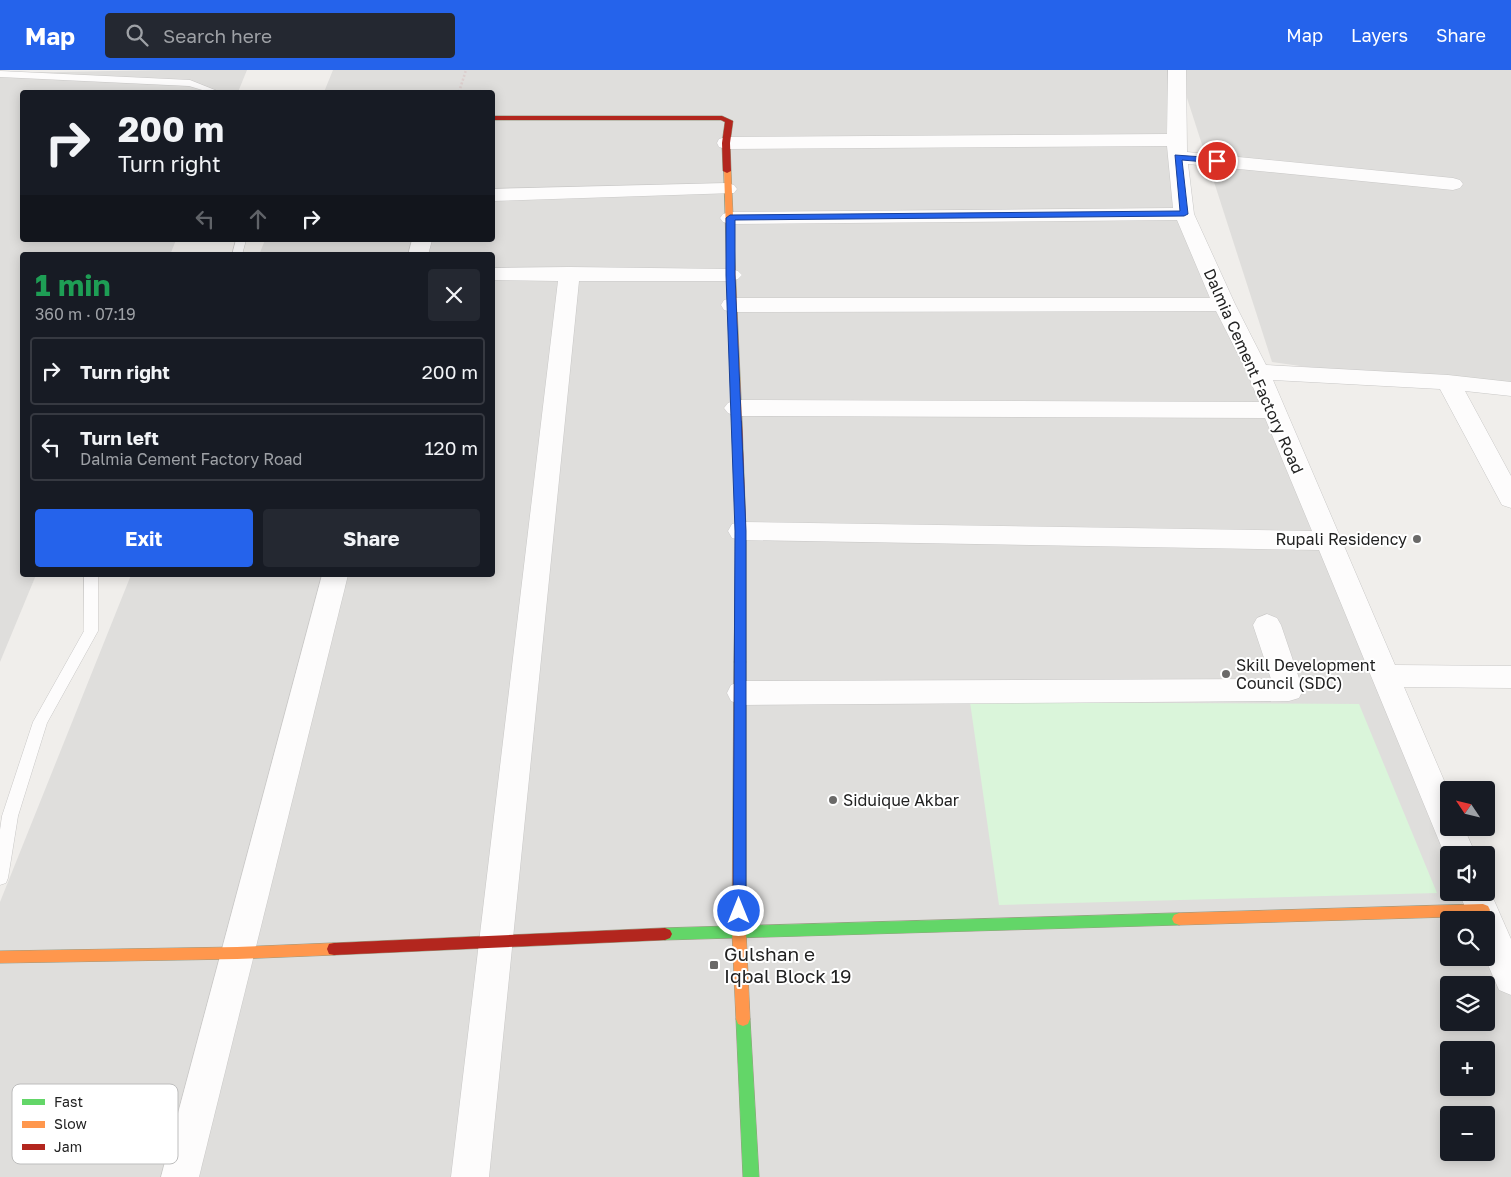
<!DOCTYPE html>
<html lang="en">
<head>
<meta charset="utf-8">
<style>
  :root { --surface:#171b24; --page:#242831; --text:#f1f3f6; --muted:#9ea1a6; --line:#363941; --accent:#2563eb }
  body { margin:0; font-family:"Golos Text",sans-serif; background:var(--page); color:var(--text); height:100vh; display:flex; flex-direction:column; font-size:19px; white-space:nowrap }
  * { box-sizing:border-box; margin:0 }
  p { font-size:16px; color:var(--muted) }
  .icon { flex:none; width:28px; height:28px; fill:none; stroke:currentColor; stroke-width:2; stroke-linecap:round; stroke-linejoin:round }
  .map { position:relative; flex:1; overflow:hidden }
  .drawer { position:absolute; left:20px; top:182px; width:475px; height:325px; display:flex; flex-direction:column; background:var(--surface); border-radius:5px; box-shadow:0 2px 12px #0003 }
  .drawer>* { flex:none }
  .guide { position:absolute; left:20px; top:20px; width:475px; height:152px; border-radius:5px; box-shadow:0 2px 12px #0003; background:#171b24; color:var(--text); overflow:hidden }
  .needle { width:32px; rotate:305deg }
  .fabs { position:absolute; left:1440px; top:711px; display:grid; gap:10px }
  .fabs a { display:grid; place-items:center; width:55px; height:55px; border-radius:5px; background:var(--surface); box-shadow:0 2px 12px #0003; font-size:25px }
  .pin { position:absolute; display:grid; place-items:center; width:42px; height:42px; color:#fff; margin:-21px; border:2px solid #fff; border-radius:50%; box-shadow:0 1px 5px #0007 }
  .me { position:absolute; width:55px; margin:-28px; rotate:0deg; stroke-linejoin:round; filter:drop-shadow(0 0 4px #0008) }
  .turn { display:flex; align-items:center; gap:18px; height:105px; padding:0 15px; font-size:22px }
  .turn .icon { width:65px; height:65px; stroke-width:2.5 }
  .turn b { display:block; font-size:35px; line-height:42px }
  .lanes { display:flex; align-items:center; height:48px; padding:0 15px; background:#0003; justify-content:center; gap:25px; direction:ltr }
  .lanes .off { opacity:.35 }
  .round { display:grid; place-items:center; flex:none; width:52px; height:52px; border-radius:5px; background:var(--page) }
  .headline { display:flex; align-items:center; justify-content:space-between; height:85px; padding:0 15px }
  h1 { font-size:30px; font-weight:700; line-height:38px; color:#1e9e55 }
  .cta { display:flex; gap:10px; margin-top:auto; padding:10px 15px }
  .cta a { flex:1; height:58px; border-radius:5px; background:var(--accent); color:#fff; font-size:20px; font-weight:700; line-height:58px; text-align:center }
  .cta a+a { background:var(--page); color:var(--text) }
  ul { padding:0; list-style:none }
  li { display:flex; align-items:center; gap:15px; height:68px; margin:0 10px 8px; padding:0 5px; border:2px solid var(--line); border-radius:5px }
  li div { flex:1 }
  li b { display:block; font-size:19px }
  li em { font-style:normal }
  header { display:flex; align-items:center; gap:30px; box-sizing:border-box; height:70px; padding:0 25px; background:var(--accent); color:#fff }
  header strong { font-size:24px }
  nav { display:flex; gap:28px; margin-inline-start:auto; font-size:18px }
  .search { width:350px; height:45px; background:var(--page); display:flex; align-items:center; gap:12px; box-sizing:border-box; padding:0 18px; border-radius:5px; color:var(--muted); font-size:19px }
  .map>svg:first-child { display:block }
  .residential { fill:#dfdedc; fill-rule:evenodd }
  .park { fill:#daf5da }
  .lines { fill:none; stroke-linecap:round; stroke-linejoin:round }
  .lane-casing { stroke:#c9c8c7; stroke-width:1 }
  .street-casing { stroke:#c9c8c7; stroke-width:1 }
  .fast-casing { stroke:#999a82; stroke-width:1 }
  .slow-casing { stroke:#999a82; stroke-width:1 }
  .jam-casing { stroke:#999a82; stroke-width:1 }
  .path { stroke:#dccecd; stroke-width:2.5; stroke-dasharray:2 2; stroke-linecap:butt }
  .lane { fill:#fdfcfc; fill-rule:evenodd }
  .street { fill:#fdfcfc; fill-rule:evenodd }
  .fast { fill:#63d668; fill-rule:evenodd }
  .slow { fill:#ff974d; fill-rule:evenodd }
  .jam { fill:#b3261e; fill-rule:evenodd }
  .route { fill:#2563eb; stroke:#184099 }
  .poi-dot { fill:#6a6968; stroke:#fff; stroke-width:2 }
  .labels { text-anchor:middle; stroke-width:4; stroke-linejoin:round; paint-order:stroke }
  .street-label { font-size:16px; fill:#222; stroke:#fff }
  .poi-label { font-size:16px; fill:#222; stroke:#fff; text-anchor:start }
  .near-poi-label { font-size:19px; fill:#222; stroke:#fff; text-anchor:start }
  .key { fill:#fff; stroke:#bdbdbd; stroke-width:1 }
  .key-label { font-size:14px; fill:#222 }
</style>
</head>
<body>
<header>
<strong>Map</strong>
<div class="search"><svg class="icon" aria-label="search" viewBox="0 0 24 24"><circle cx="10" cy="10" r="6"/><path d="M15 15l6 6"/></svg>Search here</div>
<nav><a>Map</a><a>Layers</a><a>Share</a></nav>
</header>
<div class="map">
<svg width="1511" height="1107" viewBox="0 0 1511 1107">
  <rect width="100%" height="100%" fill="#f0eeeb"/>
  <g class="residential">
    <polygon points="166,0 247,0 238,22 22,22 22,170 176,170 170,185 22,185 22,505 36,505 0,592 0,3"/>
    <path d="M333 0H1170L1189 145 1449 785V822L1471 823 1449 850V888H1486L1511 918V1107H0V832L131 505H492V185H259L265 170H492V22H324ZM1449 915H1486V952H1449ZM1449 980H1486V1018H1449ZM1449 1045H1486V1082H1449Z"/>
    <polygon points="1178,0 1511,0 1511,326 1272,292"/>
  </g>
  <polygon class="park" points="970,632 1359,634 1437,823 999,835"/>
  <g class="lines">
    <defs>
      <g id="lane">
        <polygon points="0,1 190,10 220,22 209,22 189,16 0,7"/>
        <polygon points="236,170 246,170 242,185 232,185"/>
        <polygon points="84,505 98,505 98,561 47,653 18,746 8,808 6,813 0,815 0,760 2,746 33,652 84,561"/>
      </g>
      <g id="street">
        <polygon points="1168,0 1186,0 1187,82 1453,108 1460,110 1463,114 1460,118 1453,120 1188,94 1194,144 1235,234 1266,295 1448,305 1511,312 1511,326 1465,321 1511,406 1511,438 1502,435 1440,319 1273,310 1395,595 1511,596 1511,618 1404,617 1449,722 1449,758 1464,758 1476,785 1449,785 1449,795 1319,480 741,470 732,468 728,461 732,454 741,452 1312,461 1265,348 736,346 728,343 724,338 728,333 736,330 1259,332 1247,302 1216,241 732,242 724,240 721,235 724,230 732,228 1210,228 1177,150 730,154 723,152 720,148 723,144 730,142 1173,138 1167,76 726,79 719,77 717,73 719,69 726,67 1167,64"/>
        <polygon points="727,113 734,115 737,119 734,123 492,131 492,119"/>
        <polygon points="412,170 432,170 428,185 408,185"/>
        <polygon points="569,197 731,199 738,201 742,205 738,209 731,211 579,211 489,1107 451,1107 558,211 492,210 492,198"/>
        <polygon points="322,505 348,505 199,1107 161,1107"/>
        <polygon points="1267,544 1277,548 1281,555 1303,620 1299,628 1289,631 741,635 731,631 727,623 731,615 741,611 1271,609 1253,555 1257,548"/>
        <polygon points="1486,812 1511,869 1511,925 1499,920 1485,888 1486,850 1470,850 1459,822 1486,822"/>
      </g>
      <g id="fast">
        <polygon points="1179,843 1184,845 1186,849 1184,853 1179,855 665,870 660,868 658,864 660,860 665,858"/>
        <polygon points="743,942 748,944 750,949 759,1107 743,1107 736,949 738,944"/>
      </g>
      <g id="slow">
        <polygon points="724,99 731,101 742,351 737,354 732,351"/>
        <polygon points="740,587 744,589 746,592 746,861 750,949 748,954 743,956 738,954 736,949 732,861 734,592 736,589"/>
        <polygon points="1483,834 1488,836 1490,840 1488,844 1483,846 1179,855 1174,853 1172,849 1174,845 1179,843"/>
        <polygon points="334,873 339,874 341,879 339,884 334,885 237,889 0,893 0,881 237,877"/>
      </g>
      <g id="jam">
        <polygon points="492,46 722,46 733,51 730,73 731,101 727,103 723,101 722,73 725,52 721,50 492,50"/>
        <polygon points="737,348 742,351 746,461 746,592 744,595 736,595 734,592 736,461 732,351"/>
        <polygon points="665,858 670,860 672,864 670,868 665,870 334,885 329,884 327,879 329,874 334,873"/>
      </g>
    </defs>
    <use href="#lane" class="lane-casing"/>
    <use href="#street" class="street-casing"/>
    <use href="#fast" class="fast-casing"/>
    <use href="#slow" class="slow-casing"/>
    <use href="#jam" class="jam-casing"/>
    <polyline class="path" points="459,22 466,0"/>
    <use href="#lane" class="lane"/>
    <use href="#street" class="street"/>
    <use href="#fast" class="fast"/>
    <use href="#slow" class="slow"/>
    <use href="#jam" class="jam"/>
  </g>
  <polygon class="route" points="1175,85 1217,88 1221,91 1217,93 1182,90 1188,144 1184,146 735,150 735,205 746,461 746,841 744,845 739,847 735,845 733,841 735,461 726,205 726,148 730,145 1180,141"/>
  <g class="poi-dot">
    <circle cx="1417" cy="469" r="5"/>
    <circle cx="1226" cy="604" r="5"/>
    <circle cx="833" cy="730" r="5"/>
    <rect x="709" y="890" width="10" height="10" rx="2.5"/>
  </g>
  <g class="labels">
    <g class="street-label">
      <text transform="translate(1254 301) rotate(66)" y="6">Dalmia Cement Factory Road</text>
    </g>
    <g class="poi-label">
      <text x="1407" y="475" text-anchor="end">Rupali Residency</text>
      <text x="1236" y="601">Skill Development<tspan x="1236" dy="18">Council (SDC)</tspan></text>
      <text x="843" y="736">Siduique Akbar</text>
    </g>
    <g class="near-poi-label">
      <text x="724" y="891">Gulshan e<tspan x="724" dy="22">Iqbal Block 19</tspan></text>
    </g>
  </g>
  <rect x="12" y="1014" width="166" height="80" rx="8" class="key"/>
  <rect x="22" y="1029" width="23" height="6" fill="#63d668"/>
  <rect x="22" y="1051" width="23" height="7" fill="#ff974d"/>
  <rect x="22" y="1074" width="23" height="6" fill="#b3261e"/>
  <g class="key-label">
    <text x="54" y="1037">Fast</text>
    <text x="54" y="1059">Slow</text>
    <text x="54" y="1082">Jam</text>
  </g>
</svg>
<div class="fabs">
<a><svg class="needle" viewBox="-14 -14 28 28"><path d="M0-13l5 13h-10z" fill="#e53935"/><path d="M0 13l5-13h-10z" fill="#9ea1a6"/></svg></a>
<a><svg class="icon" aria-label="sound" viewBox="0 0 24 24"><path d="M4 9h4l5-4v14l-5-4H4zM17 9q2 3 0 6"/></svg></a>
<a><svg class="icon" aria-label="search" viewBox="0 0 24 24"><circle cx="10" cy="10" r="6"/><path d="M15 15l6 6"/></svg></a>
<a><svg class="icon" aria-label="layers" viewBox="0 0 24 24"><path d="M12 4l9 5-9 5-9-5zM3 14l9 5 9-5"/></svg></a>
<a>+</a>
<a>−</a>
</div>
<div class="pin" style="left:1217px;top:91px;background:#d93025"><svg class="icon" aria-label="arrive" viewBox="0 0 24 24"><path d="M6 21V4h12l-3 4 3 4H6"/></svg></div>
<svg class="me" style="left:739px;top:841px" viewBox="-20 -20 40 40"><circle r="17" fill="#2563eb" stroke="#fff" stroke-width="3"/><path d="M0-11L8 9 0 5-8 9z" fill="#fff"/></svg>
<div class="guide">
<div class="turn"><svg class="icon" aria-label="right" viewBox="0 0 24 24"><path d="M7 20v-9h11M14 6l5 5-5 5"/></svg><div><b>200 m</b>Turn right</div></div>
<div class="lanes"><svg class="icon off" aria-label="left" viewBox="0 0 24 24"><path d="M17 20v-9H6M10 6l-5 5 5 5"/></svg><svg class="icon off" aria-label="ahead" viewBox="0 0 24 24"><path d="M12 20V5M6 11l6-6 6 6"/></svg><svg class="icon" aria-label="right" viewBox="0 0 24 24"><path d="M7 20v-9h11M14 6l5 5-5 5"/></svg></div>
</div>
<section class="drawer">
<div class="headline"><div><h1>1 min</h1><p>360 m · 07:19</p></div><a class="round"><svg class="icon" aria-label="close" viewBox="0 0 24 24"><path d="M6 6l12 12M18 6L6 18"/></svg></a></div>
<ul>
<li><svg class="icon" aria-label="right" viewBox="0 0 24 24"><path d="M7 20v-9h11M14 6l5 5-5 5"/></svg><div><b>Turn right</b></div><em>200 m</em></li>
<li><svg class="icon" aria-label="left" viewBox="0 0 24 24"><path d="M17 20v-9H6M10 6l-5 5 5 5"/></svg><div><b>Turn left</b><p>Dalmia Cement Factory Road</p></div><em>120 m</em></li>
</ul>
<div class="cta"><a>Exit</a><a>Share</a></div>
</section>
</div>
</body>
</html>
